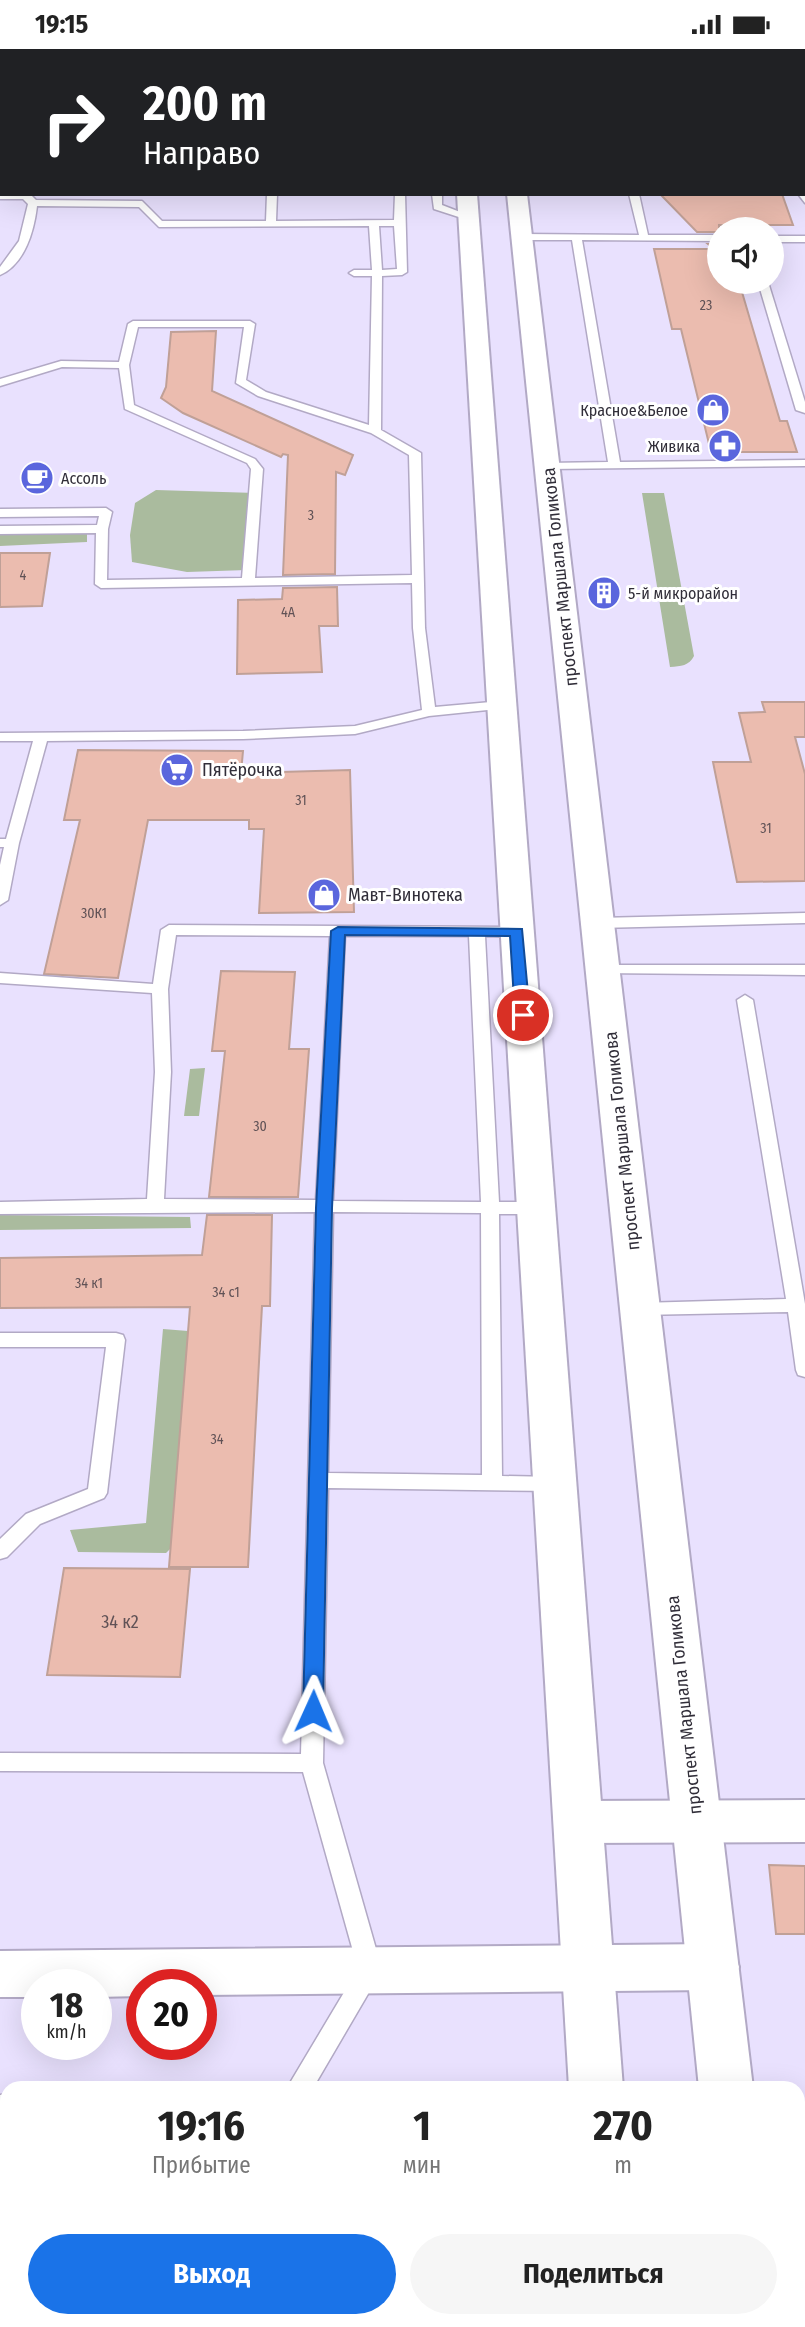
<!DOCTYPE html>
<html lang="ru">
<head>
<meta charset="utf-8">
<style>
  :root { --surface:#fff; --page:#f6f6f6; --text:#222; --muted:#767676; --accent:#1a73e8 }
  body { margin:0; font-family:"Fira Sans Condensed",sans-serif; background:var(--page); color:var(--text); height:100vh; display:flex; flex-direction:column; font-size:26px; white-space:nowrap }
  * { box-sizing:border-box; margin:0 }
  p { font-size:23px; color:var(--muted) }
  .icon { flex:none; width:38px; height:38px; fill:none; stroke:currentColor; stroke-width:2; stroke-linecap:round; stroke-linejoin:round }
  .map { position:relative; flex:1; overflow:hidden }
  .sheet { position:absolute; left:0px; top:2032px; width:805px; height:247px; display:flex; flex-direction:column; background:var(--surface); border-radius:21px 21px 0 0; box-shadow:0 7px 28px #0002 }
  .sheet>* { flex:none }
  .guide { position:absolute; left:0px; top:0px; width:805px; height:147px; box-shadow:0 7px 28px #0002; background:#202124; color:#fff; overflow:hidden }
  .buttons { position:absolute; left:707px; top:168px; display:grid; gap:14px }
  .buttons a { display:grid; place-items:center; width:77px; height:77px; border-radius:50%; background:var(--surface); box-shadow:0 7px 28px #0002; font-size:35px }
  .speed { position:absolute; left:21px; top:1920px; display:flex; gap:14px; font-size:35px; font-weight:700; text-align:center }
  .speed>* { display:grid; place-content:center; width:91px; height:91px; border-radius:50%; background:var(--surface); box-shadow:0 7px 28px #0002; line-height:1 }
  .speed small { font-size:18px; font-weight:400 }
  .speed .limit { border:10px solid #d22; background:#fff; color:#111 }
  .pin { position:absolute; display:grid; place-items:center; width:60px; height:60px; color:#fff; margin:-30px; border:4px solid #fff; border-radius:50%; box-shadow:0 2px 7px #0007 }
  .me { position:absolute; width:77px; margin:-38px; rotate:1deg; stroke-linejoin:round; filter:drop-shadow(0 0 5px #0008) }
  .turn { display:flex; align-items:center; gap:24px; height:147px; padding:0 28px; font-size:32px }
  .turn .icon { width:91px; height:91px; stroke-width:2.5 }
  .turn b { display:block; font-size:49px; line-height:60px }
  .eta { display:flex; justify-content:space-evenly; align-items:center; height:119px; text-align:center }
  .eta b { font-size:42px; font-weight:700; line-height:49px }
  .action { display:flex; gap:14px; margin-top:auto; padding:14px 28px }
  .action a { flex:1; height:80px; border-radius:42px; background:var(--accent); color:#fff; font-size:28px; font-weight:700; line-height:80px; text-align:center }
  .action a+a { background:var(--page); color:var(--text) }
  .status { display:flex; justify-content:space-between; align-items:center; height:49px; padding:0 35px; background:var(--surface); direction:ltr }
  .status svg { height:19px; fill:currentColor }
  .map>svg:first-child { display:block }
  .green { fill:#aabb9e }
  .building { fill:#ebbcaf; stroke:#c0a097; stroke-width:2 }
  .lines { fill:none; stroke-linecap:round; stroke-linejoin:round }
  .service-casing { stroke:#b2a9c5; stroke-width:3 }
  .tertiary-casing { stroke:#b2a9c5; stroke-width:4 }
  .secondary-casing { stroke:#b2a9c5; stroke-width:4 }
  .service { fill:#fff; fill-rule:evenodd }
  .tertiary { fill:#fff; fill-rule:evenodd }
  .secondary { fill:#fff; fill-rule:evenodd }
  .route { fill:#1a73e8; stroke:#114b97; stroke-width:2 }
  .labels { text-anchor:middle; stroke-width:6; stroke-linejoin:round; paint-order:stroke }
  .number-label { font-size:14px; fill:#605256 }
  .far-poi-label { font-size:16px; fill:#312e39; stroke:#fff; text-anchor:end }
  .street-label { font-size:18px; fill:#312e39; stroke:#fff }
  .poi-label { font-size:18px; fill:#312e39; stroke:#fff; text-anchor:start }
  .near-number-label { font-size:18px; fill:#605256 }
</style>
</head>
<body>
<div class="status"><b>19:15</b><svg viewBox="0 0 49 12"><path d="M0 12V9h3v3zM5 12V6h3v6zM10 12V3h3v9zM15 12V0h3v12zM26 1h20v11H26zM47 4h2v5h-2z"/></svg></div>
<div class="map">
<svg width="805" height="2278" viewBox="0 0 805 2278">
  <rect width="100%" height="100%" fill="#e9e1fe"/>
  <g class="green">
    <polygon points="156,441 259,444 247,521 187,523 132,513 130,486 135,454"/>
    <path d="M642 444H664L694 607C689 617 681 617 670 618Z"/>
    <polygon points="87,481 87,493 0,497 0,483"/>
    <polygon points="205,1019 199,1067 184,1067 190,1020"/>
    <polygon points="0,1166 190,1168 191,1179 0,1181"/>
    <polygon points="163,1280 188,1282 171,1499 166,1504 78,1503 70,1481 146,1474"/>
  </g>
  <g class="building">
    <polygon points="660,145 782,145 793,176 719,176 719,183 697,183"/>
    <polygon points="708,195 719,195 719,233 739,233 780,372 787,372 797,403 711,403 681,280 672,280 654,200 714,200"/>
    <polygon points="216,282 212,342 353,406 345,426 336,423 335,525 283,526 288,406 283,405 281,408 183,364 161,349 166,338 171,283"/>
    <polygon points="0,504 50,504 42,557 0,558"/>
    <polygon points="337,538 338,577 319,577 322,623 237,625 238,551 282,550 283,539"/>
    <polygon points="762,653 805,653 805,688 795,688 805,725 805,832 737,833 713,713 751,713 739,664 765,663"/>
    <polygon points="78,701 243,702 241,724 350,721 354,863 259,864 264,780 249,780 249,771 148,771 118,929 44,925 80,771 64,771"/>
    <polygon points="221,922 295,923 289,1000 309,1000 298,1148 209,1148 225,1002 212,1002"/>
    <polygon points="207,1166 272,1166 270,1257 262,1257 248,1518 169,1518 190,1258 0,1259 0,1209 202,1206"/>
    <polygon points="64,1519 190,1520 180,1628 47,1626"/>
    <polygon points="769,1816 805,1817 805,1885 776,1885"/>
  </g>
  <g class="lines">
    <defs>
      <g id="service">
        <polygon points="48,0 56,0 47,2"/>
        <polygon points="744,0 752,0 753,2 745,2"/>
        <rect x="803" y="26" width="2" height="6"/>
        <rect x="803" y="48" width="2" height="6"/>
        <rect x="0" y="100" width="2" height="6"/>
        <polygon points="803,142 805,143 805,154 798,145 803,145"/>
        <path d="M0 144 30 145 36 151 142 152 162 172H266L267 145H277L276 172 394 171 395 145H405L407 223 402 226 382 227 381 381 421 404 425 579 435 658 502 652 509 656 507 659 429 667 355 685 243 690 47 692 19 794 8 851 0 856V816L4 798H0V790H6L33 692H0V684L243 682 355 677 422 661 413 579 412 534 101 539 95 535 96 484 0 485V477L97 476 99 467 0 468V460L106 459 112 463 108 480 107 531 242 529 251 420 247 414 125 360 119 319 62 318 0 337V330L61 312 119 313 128 275 133 272H250L255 275 246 331 266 343 369 376 372 227H354L349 224 354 221H372L369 177 159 178 139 158 37 157C34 182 25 215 0 226V218L19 192 28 155 23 150H0ZM379 177H394L397 220 382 221ZM138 278H244L236 334 258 347 371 384 409 406 412 526 255 529 263 420 255 410 134 356 129 316Z"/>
        <polygon points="432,145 442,145 442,156 473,168 468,171 434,160"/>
        <polygon points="629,145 639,145 648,186 719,186 719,192 582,191 620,413 805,411 805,417 548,420 542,417 548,414 608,413 572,191 522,191 517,188 522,185 639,186"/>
        <rect x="772" y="187" width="33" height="6"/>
        <polygon points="758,233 768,233 805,353 805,364 796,361"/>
        <polygon points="805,864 805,874 598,879 590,874 598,869"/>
        <path d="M169 876 517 878 525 883 517 888 485 887 499 1153H536L545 1159 536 1165H499L502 1427 555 1428 562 1430 565 1435 562 1440 555 1442 328 1439 323 1714 382 1921 313 2039H287L358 1920 303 1723 0 1722V1704L301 1705 315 1163 0 1165V1153L147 1150 155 1023 152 944 0 934V924L153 935 161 881ZM176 886 330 887 316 1151 164 1150 171 1023 168 940ZM345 887H469L481 1153 333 1152ZM333 1163 481 1164 482 1426 328 1424Z"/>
        <polygon points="603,916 805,916 805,926 597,924 595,921"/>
        <polygon points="745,946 753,951 805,1255 805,1328 798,1326 796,1321 788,1263 640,1266 631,1260 640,1254 786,1250 737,951"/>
        <polygon points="0,1284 116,1284 123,1286 125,1291 107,1444 104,1449 40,1475 7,1508 0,1510 0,1490 26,1465 88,1440 106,1298 0,1298"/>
        <polygon points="7,2045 7,2069 0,2070 0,2046"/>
        <polygon points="7,2262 7,2272 28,2272 27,2278 1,2278"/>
        <polygon points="266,2272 292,2272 291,2278 265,2278"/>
      </g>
      <g id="tertiary">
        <polygon points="0,0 9,2 2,2 2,10"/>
        <polygon points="796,0 805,0 805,8 803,2"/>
        <polygon points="805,1751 805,1793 579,1794 561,1788 554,1773 561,1758 579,1752"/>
        <polygon points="713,1895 732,1901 739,1918 732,1935 713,1941 201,1946 201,1936 142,1936 142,1947 96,1948 96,1936 37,1936 37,1948 0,1948 0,1902"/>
      </g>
      <g id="secondary">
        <rect x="448" y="0" width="18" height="2"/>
        <rect x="493" y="0" width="18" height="2"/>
        <polygon points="457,145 477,145 623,2039 569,2039"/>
        <polygon points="507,145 527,145 753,2039 699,2039"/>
        <rect x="582" y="2272" width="58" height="6"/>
        <rect x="723" y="2272" width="58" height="6"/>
      </g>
    </defs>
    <use href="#service" class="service-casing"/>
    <use href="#tertiary" class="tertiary-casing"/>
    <use href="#secondary" class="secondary-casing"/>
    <use href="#service" class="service"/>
    <use href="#tertiary" class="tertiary"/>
    <use href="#secondary" class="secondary"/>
  </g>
  <polygon class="route" points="338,878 522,880 530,966 523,970 515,966 510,887 345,886 332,1159 323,1662 320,1668 306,1668 303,1662 316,1159 331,882"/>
  <defs>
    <symbol id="shop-disc" viewBox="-11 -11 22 22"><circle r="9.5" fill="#5a66dd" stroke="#fff"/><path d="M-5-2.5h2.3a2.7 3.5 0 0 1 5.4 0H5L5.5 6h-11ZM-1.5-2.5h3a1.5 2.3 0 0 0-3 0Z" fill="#fff"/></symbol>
    <symbol id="pharmacy-disc" viewBox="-11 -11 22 22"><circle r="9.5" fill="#5a66dd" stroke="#fff"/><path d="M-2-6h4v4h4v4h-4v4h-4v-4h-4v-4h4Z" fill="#fff"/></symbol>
    <symbol id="cafe-disc" viewBox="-11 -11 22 22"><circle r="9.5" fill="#5a66dd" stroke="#fff"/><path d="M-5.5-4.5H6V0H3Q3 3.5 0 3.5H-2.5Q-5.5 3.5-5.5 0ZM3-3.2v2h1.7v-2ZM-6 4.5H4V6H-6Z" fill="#fff"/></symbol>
    <symbol id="building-disc" viewBox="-11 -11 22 22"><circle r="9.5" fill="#5a66dd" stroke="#fff"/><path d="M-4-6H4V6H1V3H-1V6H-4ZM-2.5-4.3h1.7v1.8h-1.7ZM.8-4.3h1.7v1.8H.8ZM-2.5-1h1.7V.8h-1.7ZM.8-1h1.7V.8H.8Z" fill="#fff"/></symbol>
    <symbol id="supermarket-disc" viewBox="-11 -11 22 22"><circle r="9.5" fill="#5a66dd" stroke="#fff"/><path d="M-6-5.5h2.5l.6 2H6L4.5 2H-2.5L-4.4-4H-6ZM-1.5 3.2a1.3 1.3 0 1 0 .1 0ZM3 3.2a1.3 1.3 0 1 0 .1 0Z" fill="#fff"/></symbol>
  </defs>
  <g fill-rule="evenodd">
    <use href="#shop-disc" x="694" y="342" width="38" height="38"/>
    <use href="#pharmacy-disc" x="706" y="378" width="38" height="38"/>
    <use href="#cafe-disc" x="18" y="410" width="38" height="38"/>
    <use href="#building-disc" x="585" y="525" width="38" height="38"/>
    <use href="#supermarket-disc" x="158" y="702" width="38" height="38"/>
    <use href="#shop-disc" x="305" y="827" width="38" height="38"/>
  </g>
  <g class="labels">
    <g class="number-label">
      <text x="706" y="261">23</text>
      <text x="311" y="471">3</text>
      <text x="23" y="531">4</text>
      <text x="288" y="568">4А</text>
      <text x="301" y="756">31</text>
      <text x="766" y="784">31</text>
      <text x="94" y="869">30К1</text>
      <text x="260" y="1082">30</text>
      <text x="89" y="1239">34 к1</text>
      <text x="226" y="1248">34 с1</text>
      <text x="217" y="1395">34</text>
    </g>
    <g class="far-poi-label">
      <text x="688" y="367">Красное&amp;Белое</text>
      <text x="700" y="403">Живика</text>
      <text x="61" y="435" text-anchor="start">Ассоль</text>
      <text x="628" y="550" text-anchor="start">5-й микрорайон</text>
    </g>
    <g class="street-label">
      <text transform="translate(560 528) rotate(-96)" y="6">проспект Маршала Голикова</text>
      <text transform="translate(622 1092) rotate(-96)" y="6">проспект Маршала Голикова</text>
      <text transform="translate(684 1656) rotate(-96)" y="6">проспект Маршала Голикова</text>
    </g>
    <g class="poi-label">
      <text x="202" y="727">Пятёрочка</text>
      <text x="348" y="852">Мавт-Винотека</text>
    </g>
    <g class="near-number-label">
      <text x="120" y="1579">34 к2</text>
    </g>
  </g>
</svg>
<div class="buttons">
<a><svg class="icon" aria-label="sound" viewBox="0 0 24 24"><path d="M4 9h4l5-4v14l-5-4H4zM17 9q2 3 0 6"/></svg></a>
</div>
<div class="speed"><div>18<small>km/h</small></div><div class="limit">20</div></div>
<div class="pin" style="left:523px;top:966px;background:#d93025"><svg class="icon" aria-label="arrive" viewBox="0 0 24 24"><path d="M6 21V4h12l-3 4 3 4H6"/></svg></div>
<svg class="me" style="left:313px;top:1662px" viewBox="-20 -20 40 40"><path d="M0-17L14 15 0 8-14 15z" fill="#1a73e8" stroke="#fff" stroke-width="4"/></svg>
<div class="guide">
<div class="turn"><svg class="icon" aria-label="right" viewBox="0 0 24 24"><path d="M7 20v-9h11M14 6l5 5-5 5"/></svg><div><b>200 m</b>Направо</div></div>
</div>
<section class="sheet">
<div class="eta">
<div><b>19:16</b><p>Прибытие</p></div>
<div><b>1</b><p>мин</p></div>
<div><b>270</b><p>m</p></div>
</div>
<div class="action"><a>Выход</a><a>Поделиться</a></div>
</section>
</div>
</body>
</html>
